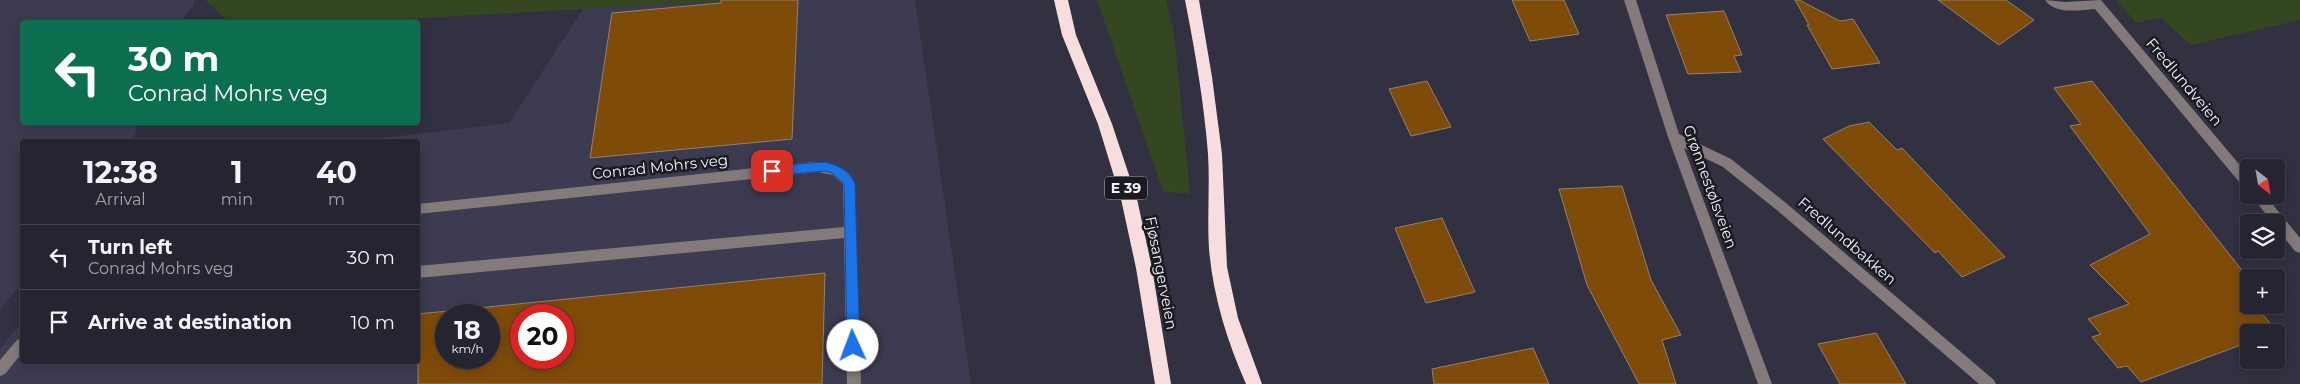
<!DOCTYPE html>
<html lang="en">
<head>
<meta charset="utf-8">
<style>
  :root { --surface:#252532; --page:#31313e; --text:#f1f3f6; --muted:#a3a5ac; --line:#42424d }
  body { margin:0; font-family:Montserrat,sans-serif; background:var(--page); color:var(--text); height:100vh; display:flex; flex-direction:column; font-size:19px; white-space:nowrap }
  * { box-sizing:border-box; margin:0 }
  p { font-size:16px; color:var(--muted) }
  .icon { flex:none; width:28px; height:28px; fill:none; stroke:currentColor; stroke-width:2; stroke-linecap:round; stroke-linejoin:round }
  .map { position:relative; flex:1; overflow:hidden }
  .details { position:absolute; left:20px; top:139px; width:400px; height:225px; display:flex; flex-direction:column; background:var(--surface); border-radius:5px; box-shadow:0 2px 12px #0003,0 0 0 1px var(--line) }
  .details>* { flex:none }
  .hud { position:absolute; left:20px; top:20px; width:400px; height:105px; border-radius:5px; box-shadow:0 2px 12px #0003,0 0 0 1px var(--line); background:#0b6e4f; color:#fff; overflow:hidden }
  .needle { width:32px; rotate:149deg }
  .tools { position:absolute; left:2240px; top:159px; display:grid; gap:10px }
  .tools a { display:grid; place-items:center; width:45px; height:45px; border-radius:5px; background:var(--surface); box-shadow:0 2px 12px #0003,0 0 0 1px var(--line); font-size:25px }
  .speed { position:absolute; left:435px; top:304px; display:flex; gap:10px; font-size:25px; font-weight:700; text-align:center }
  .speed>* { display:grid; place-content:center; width:65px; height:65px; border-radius:50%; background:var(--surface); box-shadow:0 2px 12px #0003,0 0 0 1px var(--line); line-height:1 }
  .speed small { font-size:12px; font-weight:400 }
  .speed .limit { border:8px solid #d22; background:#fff; color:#111 }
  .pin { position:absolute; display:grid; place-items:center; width:42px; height:42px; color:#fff; margin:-21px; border-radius:10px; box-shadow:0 2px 8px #0006 }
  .me { position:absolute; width:55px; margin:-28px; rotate:358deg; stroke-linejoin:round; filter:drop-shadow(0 0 4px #0008) }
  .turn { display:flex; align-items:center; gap:18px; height:105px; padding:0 25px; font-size:22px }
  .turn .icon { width:65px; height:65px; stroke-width:2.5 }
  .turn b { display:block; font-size:35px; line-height:42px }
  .eta { display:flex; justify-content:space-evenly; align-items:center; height:85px; text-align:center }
  .eta b { font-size:30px; font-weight:700; line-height:35px }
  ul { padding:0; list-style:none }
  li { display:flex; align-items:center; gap:15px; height:65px; padding:0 25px; border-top:1px solid var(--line) }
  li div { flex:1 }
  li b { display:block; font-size:19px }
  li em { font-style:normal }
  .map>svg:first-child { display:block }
  .built { fill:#3c3b51; fill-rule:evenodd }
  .green { fill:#344720 }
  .building { fill:#7f4b08; stroke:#928272; fill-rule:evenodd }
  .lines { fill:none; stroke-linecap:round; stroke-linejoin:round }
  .minor { fill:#857a7a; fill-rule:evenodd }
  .highway { fill:#f8ddde; fill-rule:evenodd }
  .route { fill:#1a73e8; stroke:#114b97 }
  .labels { text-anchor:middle; stroke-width:5; stroke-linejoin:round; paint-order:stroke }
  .shield { fill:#1a1a21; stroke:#b0b0ba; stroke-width:1 }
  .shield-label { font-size:14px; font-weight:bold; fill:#f1f1fc }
  .street-label { font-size:15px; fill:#f1f1fc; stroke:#1a1a21 }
</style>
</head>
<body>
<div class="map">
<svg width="2300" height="384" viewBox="0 0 2300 384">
  <rect width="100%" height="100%" fill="#313142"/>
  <g class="built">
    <polygon points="0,0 194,0 194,4 181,22 22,22 22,122 139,123 131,141 22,141 22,283 0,309"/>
    <path d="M691 0H915L971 384H0V348L22 322V361H418V141H357L509 123 583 9ZM446 315H489V358H446ZM521 315H564V358H521Z"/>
  </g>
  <g class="green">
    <polygon points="205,0 740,0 352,22 229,22"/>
    <polygon points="1097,0 1166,0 1174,34 1190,194 1163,191"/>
    <polygon points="2117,0 2300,0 2300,20 2191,45 2161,18 2136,23"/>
  </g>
  <g class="building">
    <polygon points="721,0 798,0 792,139 590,158 612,13 721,3"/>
    <polygon points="1512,0 1564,0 1579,34 1530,41"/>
    <polygon points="1795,0 1799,0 1840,21 1853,19 1880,63 1832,69 1807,25 1809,25"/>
    <polygon points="1938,0 2006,0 2034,20 1999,45"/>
    <polygon points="1724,11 1742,55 1734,56 1741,72 1688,74 1666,15"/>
    <polygon points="1427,81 1451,127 1411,136 1389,89"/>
    <polygon points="2092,81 2249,279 2249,305 2269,305 2272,308 2261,312 2277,332 2249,332 2249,342 2141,382 2127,366 2118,368 2092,337 2101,334 2088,319 2129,304 2090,265 2150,234 2070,126 2081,124 2054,88"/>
    <polygon points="1869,122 1897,150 1902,148 2005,257 1962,277 1938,251 1935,253 1823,139 1849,126"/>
    <polygon points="1622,186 1651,280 1681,335 1662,340 1676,384 1639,384 1587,285 1559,189"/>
    <polygon points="1442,218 1475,292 1426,303 1395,228"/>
    <path d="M825 273 822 384H418V314ZM446 315H489V358H446ZM521 315H564V358H521Z"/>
    <polygon points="1876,333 1906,384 1840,384 1818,344"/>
    <polygon points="1533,348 1549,384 1434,384 1432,369"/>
  </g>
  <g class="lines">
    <g class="minor">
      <polygon points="1624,0 1636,0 1679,134 1731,159 1786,203 1994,380 1996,384 1979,384 1778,211 1723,167 1684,148 1772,384 1758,384 1668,137"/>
      <path d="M2045 0 2065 2 2101 0 2249 176V190L2245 189 2095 9C2080 10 2055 15 2045 0Z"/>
      <path d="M812 162C830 161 847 166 855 183L861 384H847L844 238 418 278V266L844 227 843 184 833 175 818 172 418 214V204Z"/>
      <polygon points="2251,195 2265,195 2300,238 2300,253 2295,251 2276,228 2276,222 2272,222"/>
      <polygon points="22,338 22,353 5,374 0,376 0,360 17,340"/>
    </g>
    <g class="highway">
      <polygon points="1054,0 1068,0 1076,35 1112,124 1137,199 1152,268 1171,384 1155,384 1136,268 1121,199 1098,124 1062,35"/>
      <path d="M1185 0H1199L1212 77 1222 154 1227 267 1238 318 1262 384H1246C1227 341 1213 296 1209 249 1207 217 1210 186 1208 154 1204 102 1195 51 1185 0Z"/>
    </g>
  </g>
  <path class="route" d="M825 162C839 166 848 170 855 183L860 346 858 350 853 352 849 350 847 346 844 184 832 173 825 171 772 176 767 171 772 166Z"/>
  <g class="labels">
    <rect class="shield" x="1105" y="176.5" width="42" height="23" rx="4"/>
    <g class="shield-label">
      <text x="1126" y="193">E 39</text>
    </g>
    <g class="street-label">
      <text transform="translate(2184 82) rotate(50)" y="5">Fredlundveien</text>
      <text transform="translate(660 167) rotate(-6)" y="5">Conrad Mohrs veg</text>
      <text transform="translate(1710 187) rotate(70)" y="5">Grønnestølsveien</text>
      <text transform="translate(1847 241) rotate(41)" y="5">Fredlundbakken</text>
      <text transform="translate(1161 273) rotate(79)" y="5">Fjøsangerveien</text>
    </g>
  </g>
</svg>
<div class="tools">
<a><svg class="needle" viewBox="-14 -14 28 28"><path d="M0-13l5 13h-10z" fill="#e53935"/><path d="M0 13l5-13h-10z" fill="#a3a5ac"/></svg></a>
<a><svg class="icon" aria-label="layers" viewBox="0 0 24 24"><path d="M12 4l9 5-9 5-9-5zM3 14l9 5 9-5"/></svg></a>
<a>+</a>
<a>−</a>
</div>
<div class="speed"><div>18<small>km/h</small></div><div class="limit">20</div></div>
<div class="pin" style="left:772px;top:171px;background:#d93025"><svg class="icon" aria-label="arrive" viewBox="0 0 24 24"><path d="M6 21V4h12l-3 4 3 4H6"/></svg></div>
<svg class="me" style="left:853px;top:346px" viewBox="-20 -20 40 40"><circle r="19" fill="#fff"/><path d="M0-13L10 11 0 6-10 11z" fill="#1a73e8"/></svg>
<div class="hud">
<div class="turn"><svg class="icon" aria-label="left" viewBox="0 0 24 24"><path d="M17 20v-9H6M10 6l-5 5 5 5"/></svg><div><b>30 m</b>Conrad Mohrs veg</div></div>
</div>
<section class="details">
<div class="eta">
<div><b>12:38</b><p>Arrival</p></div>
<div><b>1</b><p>min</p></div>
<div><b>40</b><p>m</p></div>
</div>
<ul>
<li><svg class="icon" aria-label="left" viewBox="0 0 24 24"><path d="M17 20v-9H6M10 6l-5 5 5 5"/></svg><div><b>Turn left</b><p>Conrad Mohrs veg</p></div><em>30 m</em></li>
<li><svg class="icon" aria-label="arrive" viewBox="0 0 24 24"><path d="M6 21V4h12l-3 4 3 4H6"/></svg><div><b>Arrive at destination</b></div><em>10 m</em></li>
</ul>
</section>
</div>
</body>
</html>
